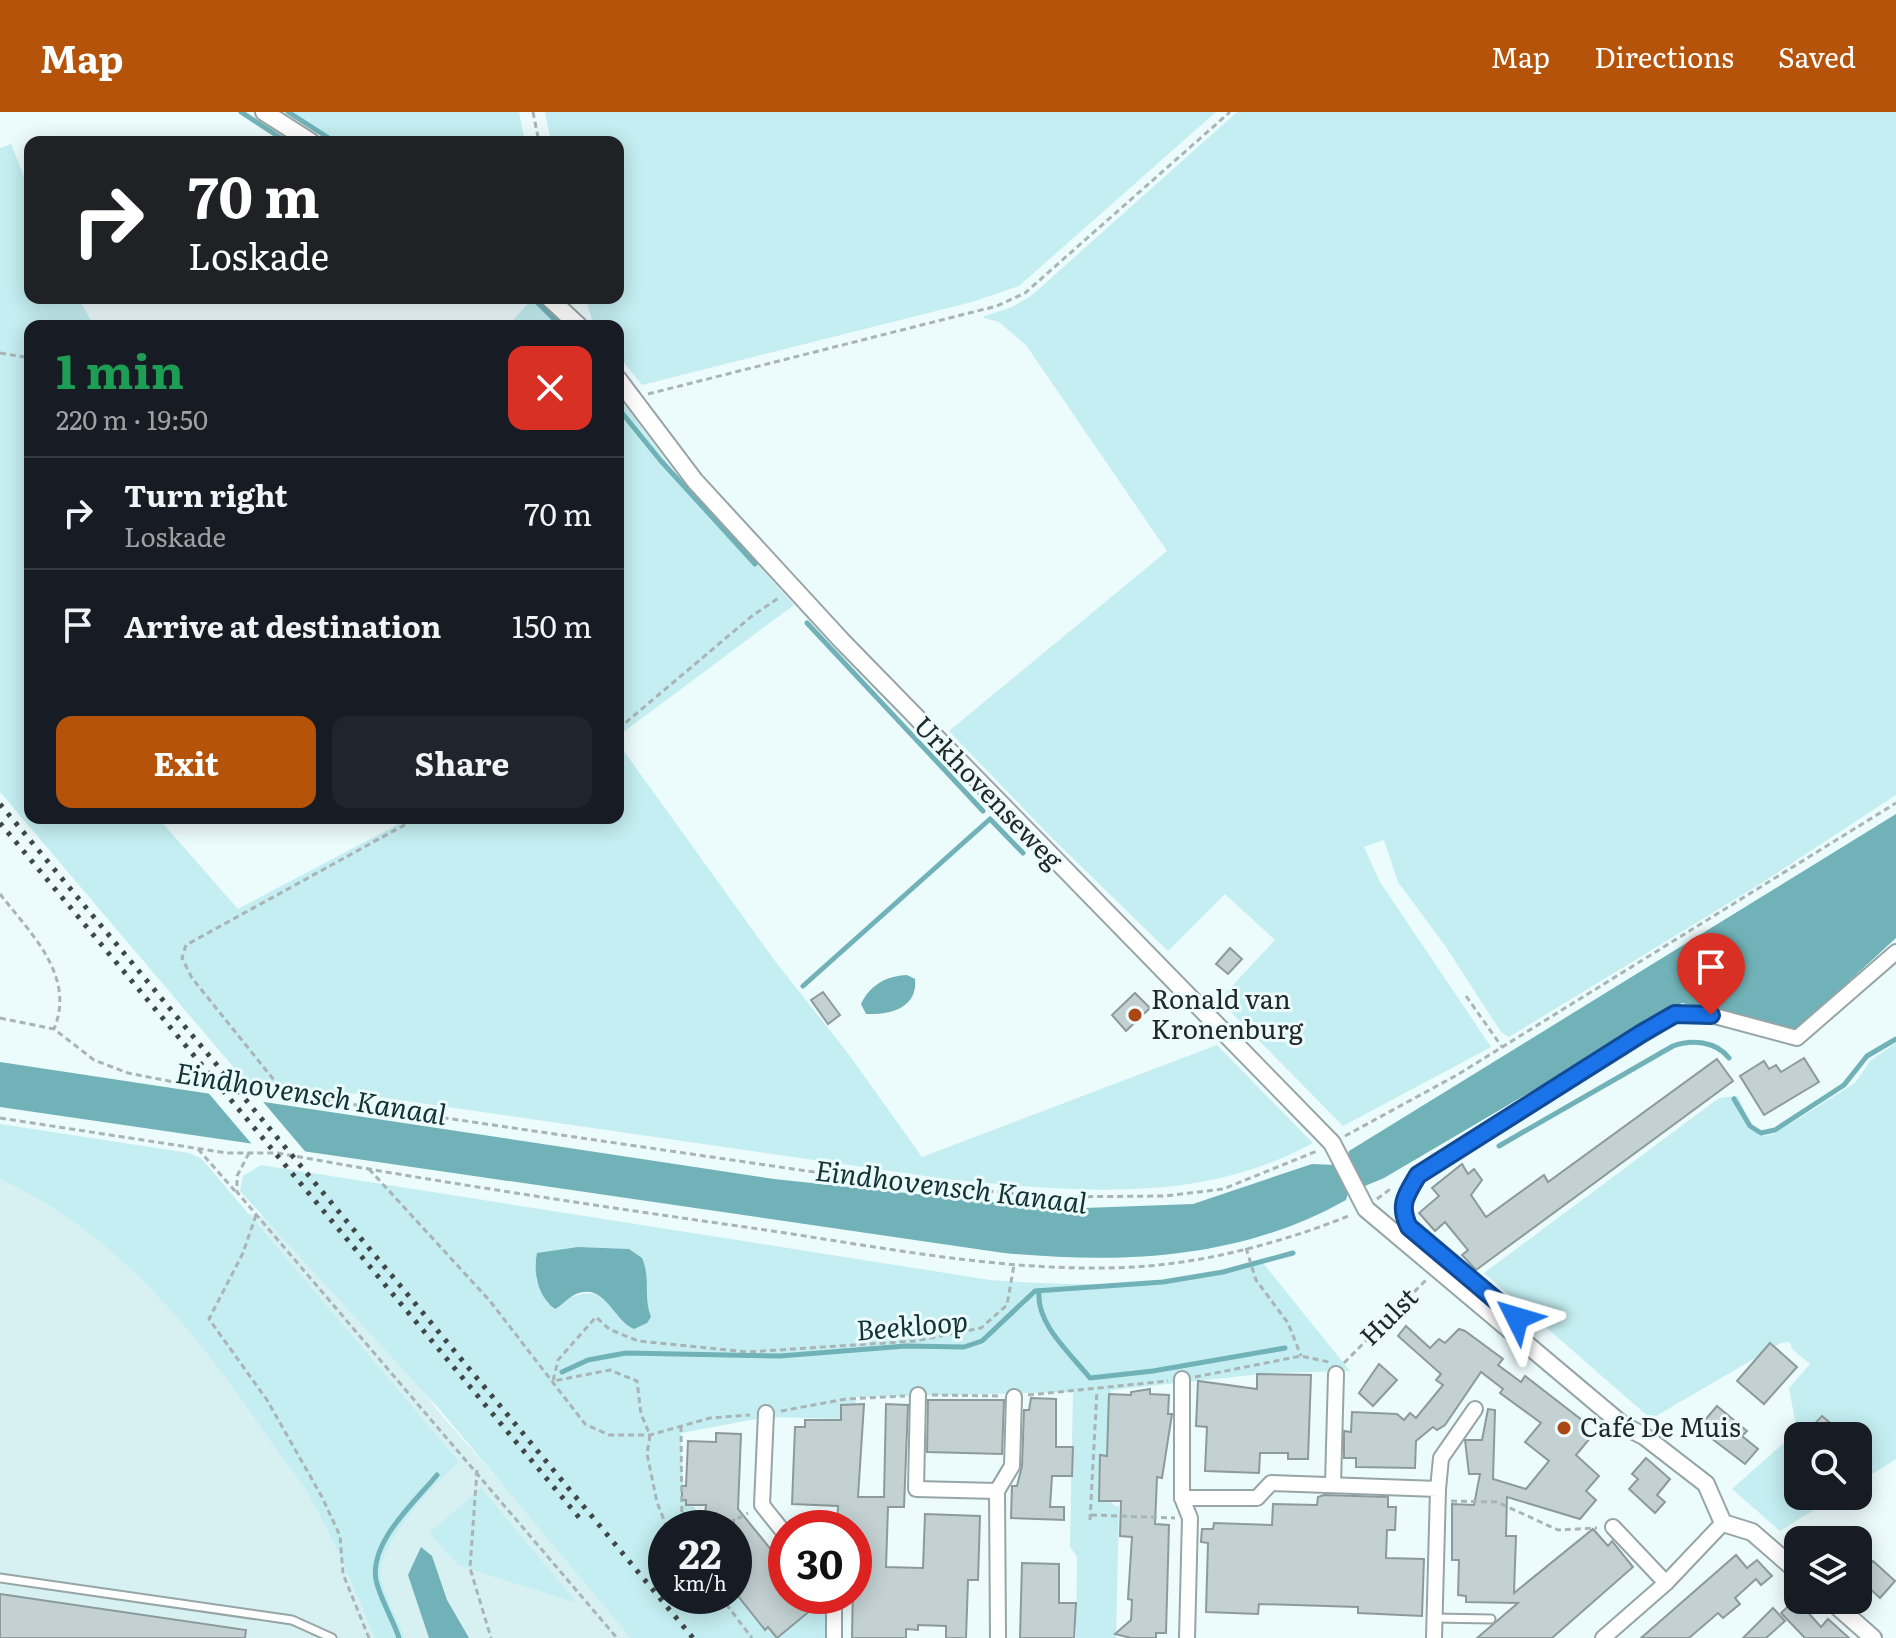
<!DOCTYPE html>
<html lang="en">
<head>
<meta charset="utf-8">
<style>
  :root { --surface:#171b24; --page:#20242c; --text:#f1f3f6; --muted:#9ea1a6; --line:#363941; --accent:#b45309 }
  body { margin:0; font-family:Literata,serif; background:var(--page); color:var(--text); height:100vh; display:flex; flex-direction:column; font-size:30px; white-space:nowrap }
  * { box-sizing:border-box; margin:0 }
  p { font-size:26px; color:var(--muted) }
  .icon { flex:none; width:44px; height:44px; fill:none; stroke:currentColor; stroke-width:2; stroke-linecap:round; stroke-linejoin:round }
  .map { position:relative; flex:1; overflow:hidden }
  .panel { position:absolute; left:24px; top:208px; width:600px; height:504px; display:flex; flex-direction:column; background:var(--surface); border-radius:16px; box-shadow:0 4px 20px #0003 }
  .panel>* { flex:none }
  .hud { position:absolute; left:24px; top:24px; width:600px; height:168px; border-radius:16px; box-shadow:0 4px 20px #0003; background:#202124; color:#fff; overflow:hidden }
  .controls { position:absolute; left:1784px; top:1310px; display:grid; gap:16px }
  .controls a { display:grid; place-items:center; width:88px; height:88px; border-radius:16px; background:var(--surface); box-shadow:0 4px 20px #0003; font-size:40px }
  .speed { position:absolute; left:648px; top:1398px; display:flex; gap:16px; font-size:40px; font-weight:700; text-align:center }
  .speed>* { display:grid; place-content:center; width:104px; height:104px; border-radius:50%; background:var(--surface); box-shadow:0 4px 20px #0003; line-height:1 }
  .speed small { font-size:20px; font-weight:400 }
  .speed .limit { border:12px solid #d22; background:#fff; color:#111 }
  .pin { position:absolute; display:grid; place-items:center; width:68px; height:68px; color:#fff; margin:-82px -34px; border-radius:50% 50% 50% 0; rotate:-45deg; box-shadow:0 0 8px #0007 }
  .pin .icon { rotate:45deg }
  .me { position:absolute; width:88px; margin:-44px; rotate:310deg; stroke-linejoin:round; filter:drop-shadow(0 0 6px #0008) }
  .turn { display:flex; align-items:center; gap:28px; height:168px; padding:0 32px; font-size:36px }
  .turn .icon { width:104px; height:104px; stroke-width:2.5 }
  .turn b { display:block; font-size:56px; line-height:68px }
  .round { display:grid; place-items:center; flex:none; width:84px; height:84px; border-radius:16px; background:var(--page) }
  .overview { display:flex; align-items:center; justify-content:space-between; height:136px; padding:0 32px }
  h1 { font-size:48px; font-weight:700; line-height:60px; color:#1e9e55 }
  .button { display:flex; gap:16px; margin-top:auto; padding:16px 32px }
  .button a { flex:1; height:92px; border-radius:16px; background:var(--accent); color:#fff; font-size:32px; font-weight:700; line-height:92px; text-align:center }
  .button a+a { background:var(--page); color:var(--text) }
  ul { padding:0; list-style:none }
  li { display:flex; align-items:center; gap:24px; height:112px; padding:0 32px; border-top:2px solid var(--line) }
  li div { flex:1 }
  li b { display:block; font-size:30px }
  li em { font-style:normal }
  header { display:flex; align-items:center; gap:48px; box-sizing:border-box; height:112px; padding:0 40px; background:var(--accent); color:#fff }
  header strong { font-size:38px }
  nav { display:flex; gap:44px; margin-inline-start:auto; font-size:28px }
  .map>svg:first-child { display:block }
  .built { fill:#d7f0f2 }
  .green { fill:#c4eef1; fill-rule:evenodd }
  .water { fill:#70b2b7 }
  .pier { fill:#ecfbfc }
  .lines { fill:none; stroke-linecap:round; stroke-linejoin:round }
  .stream { stroke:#70b2b7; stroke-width:5 }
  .building { fill:#c3d1d2; stroke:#8c9a9b; stroke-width:2 }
  .service-casing { stroke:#97a5a6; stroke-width:11 }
  .minor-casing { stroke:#97a5a6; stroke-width:18 }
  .tertiary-casing { stroke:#97a5a6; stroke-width:20 }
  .path { stroke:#a8b4b5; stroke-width:3; stroke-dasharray:6 4; stroke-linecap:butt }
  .service { stroke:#fff; stroke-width:7 }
  .minor { stroke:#fff; stroke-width:14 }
  .tertiary { stroke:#fff; stroke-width:16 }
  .rail { stroke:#404747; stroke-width:5; stroke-dasharray:4 8; stroke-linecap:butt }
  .route-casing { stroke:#114b97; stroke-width:20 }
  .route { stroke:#1a73e8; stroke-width:14 }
  .poi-dot { fill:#ab4714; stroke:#ecfbfc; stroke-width:3 }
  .labels { text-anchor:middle; stroke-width:6; stroke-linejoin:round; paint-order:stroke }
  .street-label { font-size:26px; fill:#222828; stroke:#ecfbfc }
  .poi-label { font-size:26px; fill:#222828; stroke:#ecfbfc; text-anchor:start }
  .water-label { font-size:28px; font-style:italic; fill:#113336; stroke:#ecfbfc }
</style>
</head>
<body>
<header>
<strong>Map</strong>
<nav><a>Map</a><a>Directions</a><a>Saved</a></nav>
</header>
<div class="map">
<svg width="1896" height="1526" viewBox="0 0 1896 1526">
  <rect width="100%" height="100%" fill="#ecfbfc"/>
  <polygon class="built" points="0,1050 265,1105 317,1133 437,1298 637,1526 0,1526"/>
  <g class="green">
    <polygon points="291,0 519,0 525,30 337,30"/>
    <polygon points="545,0 1216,0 1019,174 972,190 642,273 618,243 618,214 594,214 585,186 618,186 618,30 551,30"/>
    <polygon points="1237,0 1896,0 1896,683 1760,772 1509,925 1501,920 1446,835 1398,770 1384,728 1364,735 1380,770 1491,935 1343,1014 1219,888 1275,828 1225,782 1168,839 1052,726 949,619 1167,439 1026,233 999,210 982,205 1012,195 1031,184"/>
    <path d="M11 32 30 79V186H78L94 214H30V706H158L238 797 410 706H618V631L775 849 847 940 922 1045 1217 933 1313 1031C1198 1094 1072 1079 946 1067L357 982 247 971 0 680V36Z"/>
    <polygon points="532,187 567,214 508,214"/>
    <polygon points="618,284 672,357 794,493 618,624"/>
    <polygon points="1896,931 1896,1347 1858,1371 1858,1324 1798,1324 1798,1384 1836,1384 1780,1419 1732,1377 1797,1319 1789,1276 1810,1252 1792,1237 1790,1230 1781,1231 1651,1307 1484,1161 1719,986 1738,984 1753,1018 1764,1024 1774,1022 1855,971 1870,949"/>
    <path d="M0 1012 189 1041 202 1047 459 1350C435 1371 374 1434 381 1467 385 1487 398 1506 404 1526H375C356 1481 338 1435 314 1392 302 1369 284 1349 269 1327 199 1223 117 1120 0 1067Z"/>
    <path d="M261 1053 990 1168C1084 1175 1171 1176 1263 1151L1350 1259 1271 1261 1111 1278 1112 1392 1119 1395 1116 1526H1076L1077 1445 1070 1435 1073 1280 856 1285 854 1306 851 1307 766 1305 681 1321 683 1380 709 1416H666V1484H734V1447L788 1505 813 1484H827L828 1526H631L441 1299 240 1079 243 1064ZM578 1135 628 1137 646 1192 612 1197C595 1168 572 1188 548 1192L536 1167Z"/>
    <polygon points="481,1376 577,1491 458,1453 429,1421"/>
  </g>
  <g class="water">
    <path d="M1896 702V826L1796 918 1682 891 1384 1066 1348 1081 1346 1088C1239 1148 1122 1152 1004 1141L0 995V950L774 1067 1057 1097 1193 1092 1312 1052 1335 1053 1347 1047 1349 1039Z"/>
    <path d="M907 863 915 867C918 896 890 903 866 902L861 892C870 873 886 864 907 863Z"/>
    <path d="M578 1135 629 1137 642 1146C651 1166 643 1185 651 1205L647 1211 634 1217C613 1208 605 1170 576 1182 567 1186 563 1193 555 1197 538 1185 533 1161 537 1141Z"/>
    <polygon points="421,1435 432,1444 447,1488 469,1526 429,1526 408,1463"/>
  </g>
  <polygon class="pier" points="205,977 259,985 309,1044 255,1036"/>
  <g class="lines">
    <g class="stream">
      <polyline points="241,0 287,30"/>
      <polyline points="288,0 335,30"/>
      <polyline points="533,186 561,214"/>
      <polyline points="618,296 661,349 755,452"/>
      <polyline points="807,511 983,699"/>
      <polyline points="803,874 990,707 1023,741"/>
      <polyline points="1734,987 1750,1014 1761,1021 1775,1018 1844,973 1867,944 1896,927"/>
      <path d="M1499 1034 1673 934C1691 927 1716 929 1729 946"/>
      <path d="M1039 1179C1036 1212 1069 1240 1090 1266L1153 1259 1285 1236"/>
      <polyline points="562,1260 588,1248 626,1241 780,1244 906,1234 964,1235 982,1229 1035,1179 1163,1170 1223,1160 1293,1141"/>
      <path d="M399 1526C393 1507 380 1487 376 1468 369 1430 415 1390 437 1363"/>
    </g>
  </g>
  <g class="building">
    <polygon points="1230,836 1242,847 1228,862 1216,852"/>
    <polygon points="823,880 840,903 828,912 811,888"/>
    <polygon points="1135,881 1150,896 1126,919 1112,903"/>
    <polygon points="1804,946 1819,970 1764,1003 1740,964 1764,949 1769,957 1776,953 1781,960"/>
    <polygon points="1717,947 1733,969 1476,1158 1462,1143 1468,1138 1445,1110 1435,1119 1419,1101 1439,1084 1432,1076 1462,1052 1468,1062 1474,1057 1482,1068 1471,1083 1486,1105 1544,1063 1548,1070"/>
    <polygon points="1406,1214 1430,1236 1439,1227 1445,1231 1459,1217 1465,1219 1503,1247 1498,1253 1521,1270 1525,1264 1587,1312 1582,1318 1591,1325 1576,1343 1599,1364 1586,1379 1596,1388 1580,1407 1507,1385 1506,1424 1516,1424 1514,1481 1593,1417 1608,1434 1612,1429 1633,1455 1552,1526 1477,1526 1518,1491 1466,1490 1466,1484 1458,1483 1459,1448 1452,1448 1452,1392 1474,1393 1480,1362 1469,1362 1465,1328 1482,1328 1488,1297 1495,1298 1493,1367 1526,1377 1549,1349 1525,1330 1541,1311 1500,1281 1503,1277 1481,1260 1445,1313 1437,1318 1433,1315 1416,1329 1415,1356 1356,1355 1356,1346 1344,1346 1344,1319 1351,1320 1352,1300 1397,1302 1404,1308 1410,1301 1416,1306 1443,1273 1436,1268 1441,1262 1398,1224"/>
    <polygon points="1770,1231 1797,1255 1764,1292 1737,1269"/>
    <polygon points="1379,1252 1397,1268 1373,1294 1359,1281"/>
    <polygon points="1257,1262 1311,1263 1308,1347 1288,1347 1288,1341 1260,1341 1259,1361 1205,1359 1207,1315 1196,1314 1198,1269 1257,1277"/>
    <polygon points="1150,1277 1150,1282 1169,1283 1168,1302 1172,1302 1162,1366 1157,1365 1155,1412 1169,1413 1166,1521 1156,1521 1156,1526 1131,1526 1115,1522 1131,1508 1132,1488 1128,1487 1132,1425 1120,1424 1121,1389 1099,1389 1100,1343 1107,1344 1109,1282 1131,1283 1131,1280"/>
    <polygon points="1031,1286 1056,1287 1056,1335 1073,1335 1072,1364 1052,1364 1050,1395 1064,1395 1064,1408 1011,1406 1012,1374 1017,1374 1022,1354 1024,1298 1029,1298"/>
    <polygon points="928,1288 1004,1288 1002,1342 927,1340"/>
    <polygon points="864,1292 858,1385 884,1385 886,1292 908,1293 904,1395 888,1395 886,1455 923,1456 925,1402 980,1404 978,1468 968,1468 966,1526 946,1526 946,1514 918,1513 918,1518 906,1517 906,1526 852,1526 854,1416 837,1416 838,1394 792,1392 795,1315 805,1315 805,1308 841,1308 841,1293"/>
    <polygon points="1717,1294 1747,1319 1742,1324 1758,1337 1745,1352 1698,1316"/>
    <polygon points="1822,1304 1835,1315 1827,1324 1803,1324"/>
    <polygon points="716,1321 741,1322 738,1397 786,1456 786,1484 809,1484 817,1493 777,1526 768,1515 765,1518 734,1479 734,1408 711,1416 712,1402 705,1402 706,1393 686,1393 686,1388 682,1388 682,1374 686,1374 688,1329 716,1330"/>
    <polygon points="1646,1346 1670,1367 1657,1383 1665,1390 1655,1401 1629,1377 1638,1367 1632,1362"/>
    <polygon points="1324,1383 1388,1385 1388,1395 1396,1395 1395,1418 1387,1418 1386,1446 1424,1447 1422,1504 1358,1501 1358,1495 1259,1492 1258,1502 1206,1500 1208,1431 1201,1430 1202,1417 1213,1417 1214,1411 1272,1413 1273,1392 1317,1393 1318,1385"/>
    <polygon points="1736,1443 1747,1456 1757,1448 1772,1464 1761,1473 1756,1467 1735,1486 1740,1492 1723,1506 1718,1501 1689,1526 1641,1526"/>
    <polygon points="1873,1449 1895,1469 1880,1486 1858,1466"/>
    <polygon points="1022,1451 1059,1452 1059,1491 1076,1491 1074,1526 1020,1526"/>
    <polygon points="0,1482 246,1518 245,1526 0,1526"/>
    <polygon points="1796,1487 1821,1515 1828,1507 1849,1526 1805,1526 1781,1501"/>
    <polygon points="1773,1496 1785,1509 1766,1526 1743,1526"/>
  </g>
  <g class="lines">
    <defs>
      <g id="service">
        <polyline points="0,1466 292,1508 332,1526"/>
        <polyline points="1434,1506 1491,1507"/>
      </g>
      <g id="minor">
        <path d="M1518 1224 1517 1206 1409 1115C1398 1093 1406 1083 1418 1063L1675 902 1711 903 1797 926 1896 840"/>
        <polyline points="1182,1267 1182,1386 1190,1406 1187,1526"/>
        <polyline points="918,1283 916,1377 997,1379"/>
        <polyline points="766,1301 762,1393 786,1423"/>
        <polyline points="1333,1372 1336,1262"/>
        <polyline points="1438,1377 1441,1346 1475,1297"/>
        <polyline points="1182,1386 1257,1386 1271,1371 1438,1377 1434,1526"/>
        <polyline points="1613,1415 1666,1471"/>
        <polyline points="834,1484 834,1526"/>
        <polyline points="998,1526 997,1379 1012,1354 1014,1285"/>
        <polyline points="1603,1526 1666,1471 1723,1411"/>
      </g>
      <g id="tertiary">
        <polyline points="264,0 311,30"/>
        <polyline points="549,186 579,214"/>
        <polyline points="618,267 695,369 842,529 1332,1031 1366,1097 1624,1314 1644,1324 1706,1372 1723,1411 1752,1420 1798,1460"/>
        <polyline points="1830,1488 1873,1526"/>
      </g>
    </defs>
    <use href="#service" class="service-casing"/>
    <use href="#minor" class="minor-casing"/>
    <use href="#tertiary" class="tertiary-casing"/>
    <g class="path">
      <polyline points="533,0 539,30"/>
      <polyline points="0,241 30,246"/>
      <polyline points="648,282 997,194 1025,181 1230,0"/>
      <polyline points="618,617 752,504 780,485"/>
      <path d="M0 782C31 822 76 864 54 917"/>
      <polyline points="1466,884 1502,935"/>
      <polyline points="0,906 54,917 94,948 128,961 189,973 254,978 848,1065 1048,1085 1165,1084 1223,1077 1317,1039"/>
      <polyline points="286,983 192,866 182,846 186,833 417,706"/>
      <path d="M0 1006 227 1041H278C431 1069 584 1092 738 1114 868 1132 1002 1162 1134 1155 1206 1151 1284 1130 1351 1103"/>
      <polyline points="1345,1024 1457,963 1896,691"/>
      <polyline points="198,1037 235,1079"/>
      <polyline points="249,1041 237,1064 237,1080 617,1526"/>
      <polyline points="369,1057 490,1189 585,1312 609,1323 650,1323 710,1306 750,1303"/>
      <polyline points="1377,1087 1393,1075"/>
      <polyline points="256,1103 243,1141 209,1207 267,1288 322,1385 340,1424 343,1462 369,1526"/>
      <polyline points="1246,1136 1256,1168 1288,1211 1301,1244"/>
      <polyline points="1344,1251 1426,1168"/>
      <polyline points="1195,1265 1301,1244 1329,1250"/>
      <polyline points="932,1283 1001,1284"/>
      <polyline points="1028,1283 1168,1269"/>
      <polyline points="781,1299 846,1287 905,1284"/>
      <polyline points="681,1314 682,1416"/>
      <polyline points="477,1358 470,1456 491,1526"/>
      <polyline points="1451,1389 1497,1390 1558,1418 1597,1416"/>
      <polyline points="1091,1403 1175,1406"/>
      <polyline points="1090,1408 1097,1278"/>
      <polyline points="667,1416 657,1390 647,1342 650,1323 641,1302 637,1269 610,1258 553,1269 558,1248 596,1205 609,1217 638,1229 748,1240 915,1229 981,1216 1007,1193 1014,1153"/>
      <polyline points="720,1416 748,1401"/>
      <polyline points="720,1484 752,1526"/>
    </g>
    <use href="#service" class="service"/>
    <use href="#minor" class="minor"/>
    <use href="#tertiary" class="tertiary"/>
    <g class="rail">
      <polyline points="0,692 693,1526"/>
      <polyline points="0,711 582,1409"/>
    </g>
  </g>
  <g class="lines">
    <defs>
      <path id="route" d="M1517 1206 1409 1115C1398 1093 1406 1083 1418 1063L1642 921 1675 902 1711 903"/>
    </defs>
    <use href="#route" class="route-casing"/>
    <use href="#route" class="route"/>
  </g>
  <g class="poi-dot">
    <circle cx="1135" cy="903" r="8"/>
    <circle cx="1564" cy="1316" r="8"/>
  </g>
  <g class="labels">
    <g class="street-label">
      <text transform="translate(988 681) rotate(46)" y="9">Urkhovenseweg</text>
      <text transform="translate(1389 1205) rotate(-45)" y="9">Hulst</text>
    </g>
    <g class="poi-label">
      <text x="1151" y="897">Ronald van<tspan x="1151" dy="30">Kronenburg</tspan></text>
      <text x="1580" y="1325">Café De Muis</text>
    </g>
    <g class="water-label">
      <text transform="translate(311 982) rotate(9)" y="10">Eindhovensch Kanaal</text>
      <text transform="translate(951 1075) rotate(7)" y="10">Eindhovensch Kanaal</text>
      <text transform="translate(912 1214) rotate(-5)" y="10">Beekloop</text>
    </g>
  </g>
</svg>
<div class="controls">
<a><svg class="icon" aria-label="search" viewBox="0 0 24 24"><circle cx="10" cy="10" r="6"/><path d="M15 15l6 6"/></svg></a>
<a><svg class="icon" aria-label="layers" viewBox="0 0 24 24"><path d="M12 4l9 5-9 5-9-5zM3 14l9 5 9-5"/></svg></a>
</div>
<div class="speed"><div>22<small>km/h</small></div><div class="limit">30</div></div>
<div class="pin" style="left:1711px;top:903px;background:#d93025"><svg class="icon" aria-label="arrive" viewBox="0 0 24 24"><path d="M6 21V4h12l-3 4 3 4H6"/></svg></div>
<svg class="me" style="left:1517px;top:1206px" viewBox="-20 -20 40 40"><path d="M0-17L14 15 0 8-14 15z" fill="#1a73e8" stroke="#fff" stroke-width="4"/></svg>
<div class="hud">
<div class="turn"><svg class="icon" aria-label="right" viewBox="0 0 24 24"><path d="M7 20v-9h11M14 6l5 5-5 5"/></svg><div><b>70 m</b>Loskade</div></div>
</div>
<section class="panel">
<div class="overview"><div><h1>1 min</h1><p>220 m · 19:50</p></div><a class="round" style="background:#d93025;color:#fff"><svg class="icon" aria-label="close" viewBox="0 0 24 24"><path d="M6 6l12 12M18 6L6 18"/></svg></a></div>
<ul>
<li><svg class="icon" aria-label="right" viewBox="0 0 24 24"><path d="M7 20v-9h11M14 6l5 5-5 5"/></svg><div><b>Turn right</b><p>Loskade</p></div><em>70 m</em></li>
<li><svg class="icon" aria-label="arrive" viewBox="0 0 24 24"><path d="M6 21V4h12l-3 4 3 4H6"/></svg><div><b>Arrive at destination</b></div><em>150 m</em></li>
</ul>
<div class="button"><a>Exit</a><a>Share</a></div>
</section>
</div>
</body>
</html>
